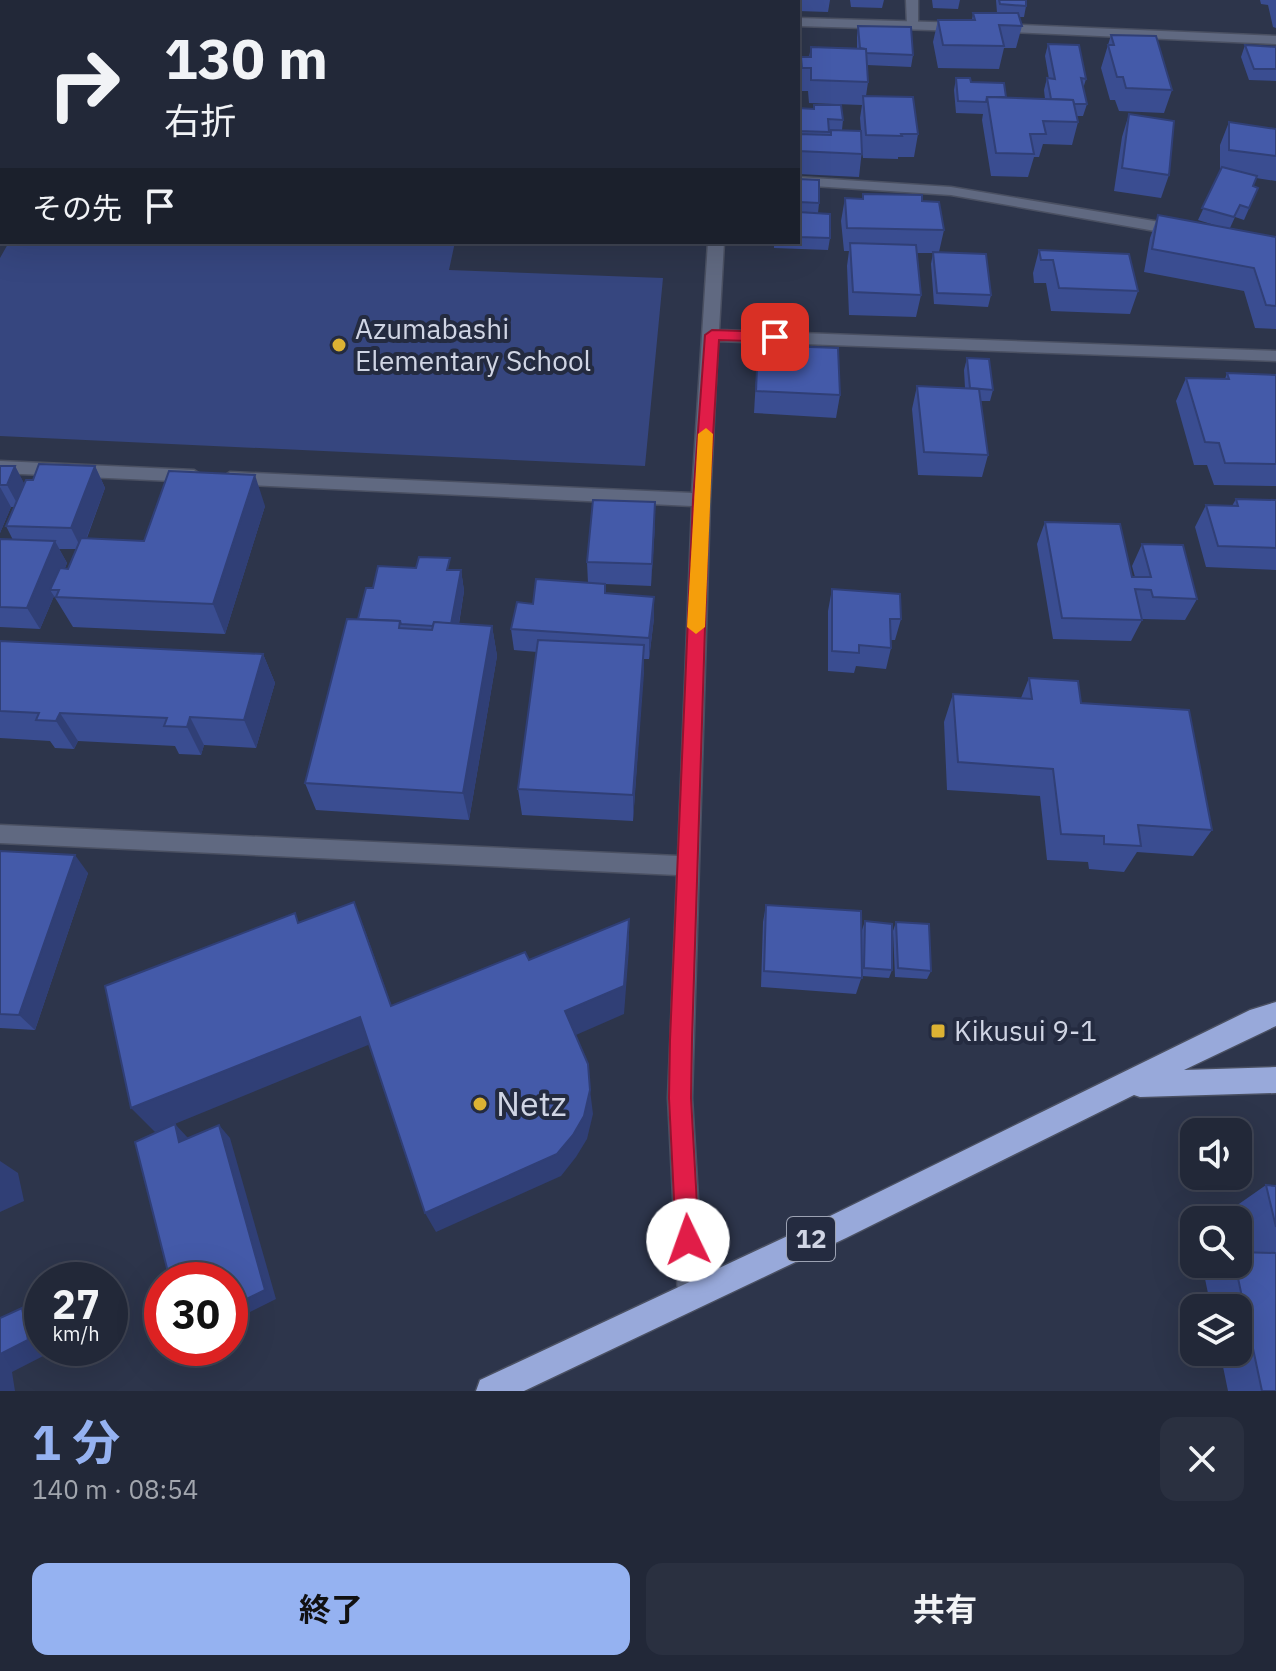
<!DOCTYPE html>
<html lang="ja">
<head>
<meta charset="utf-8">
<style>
  :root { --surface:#222838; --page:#2a3040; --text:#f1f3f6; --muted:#a2a6ae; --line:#3f4453; --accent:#95b2f1 }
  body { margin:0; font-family:"IBM Plex Sans","Noto Sans JP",sans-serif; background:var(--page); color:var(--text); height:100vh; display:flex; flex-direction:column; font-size:30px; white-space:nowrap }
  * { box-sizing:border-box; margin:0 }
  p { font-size:26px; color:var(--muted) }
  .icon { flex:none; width:44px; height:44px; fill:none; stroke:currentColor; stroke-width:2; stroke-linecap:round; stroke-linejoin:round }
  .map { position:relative; height:1391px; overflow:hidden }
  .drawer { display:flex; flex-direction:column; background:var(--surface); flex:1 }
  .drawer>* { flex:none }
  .guide { position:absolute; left:0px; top:0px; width:800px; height:244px; box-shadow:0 8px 32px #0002,0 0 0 2px var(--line); background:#222838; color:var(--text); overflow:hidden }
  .buttons { position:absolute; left:1180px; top:1118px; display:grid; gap:16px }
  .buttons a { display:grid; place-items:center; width:72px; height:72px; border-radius:16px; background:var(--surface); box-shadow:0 8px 32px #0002,0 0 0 2px var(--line); font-size:40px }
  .speed { position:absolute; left:24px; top:1262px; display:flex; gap:16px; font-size:40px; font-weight:700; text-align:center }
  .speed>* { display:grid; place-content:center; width:104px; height:104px; border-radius:50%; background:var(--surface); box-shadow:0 8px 32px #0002,0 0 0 2px var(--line); line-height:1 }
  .speed small { font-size:20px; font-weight:400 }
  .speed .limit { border:12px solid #d22; background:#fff; color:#111 }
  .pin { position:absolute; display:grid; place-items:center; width:68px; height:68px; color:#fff; margin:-34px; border-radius:16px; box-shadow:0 4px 12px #0006 }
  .me { position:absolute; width:88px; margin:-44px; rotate:357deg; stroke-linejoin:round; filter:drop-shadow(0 0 6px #0008) }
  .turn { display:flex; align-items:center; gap:28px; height:168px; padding:0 32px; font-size:36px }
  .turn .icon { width:104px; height:104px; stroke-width:2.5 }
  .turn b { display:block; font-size:56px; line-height:68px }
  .then { display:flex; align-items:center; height:76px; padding:0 32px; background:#0003; gap:16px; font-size:30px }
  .round { display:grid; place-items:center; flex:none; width:84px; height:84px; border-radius:16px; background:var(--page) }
  .overview { display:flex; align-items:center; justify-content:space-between; height:136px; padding:0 32px }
  h1 { font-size:48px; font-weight:700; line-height:60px; color:var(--accent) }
  .button { display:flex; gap:16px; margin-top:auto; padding:16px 32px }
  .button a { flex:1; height:92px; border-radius:16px; background:var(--accent); color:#111; font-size:32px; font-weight:700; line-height:92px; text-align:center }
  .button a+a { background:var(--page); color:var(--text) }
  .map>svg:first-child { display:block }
  .green { fill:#36467f }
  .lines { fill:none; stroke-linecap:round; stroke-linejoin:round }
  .service-casing { stroke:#4a5062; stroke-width:3 }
  .minor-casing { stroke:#4a5062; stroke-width:3 }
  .trunk-casing { stroke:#4a5062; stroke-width:3 }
  .service { fill:#606981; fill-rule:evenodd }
  .minor { fill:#606981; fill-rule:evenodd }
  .trunk { fill:#98a9da; fill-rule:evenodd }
  .wall { fill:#3a4d91; fill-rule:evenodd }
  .shaded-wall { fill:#303f76 }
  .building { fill:#445aa9; stroke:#303f76; stroke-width:2 }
  .route { fill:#e11d48; stroke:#92132f; stroke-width:2 }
  .slow { fill:#f59e0b }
  .poi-dot { fill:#dcb233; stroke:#242b40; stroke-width:3 }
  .labels { text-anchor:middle; stroke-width:8; stroke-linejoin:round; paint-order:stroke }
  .shield { fill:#242b40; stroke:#9ca2b3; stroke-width:2 }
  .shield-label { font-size:26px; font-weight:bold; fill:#d0d5e4 }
  .poi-label { font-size:28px; fill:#d0d5e4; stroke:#242b40; text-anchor:start }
  .near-poi-label { font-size:34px; fill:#d0d5e4; stroke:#242b40; text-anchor:start }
</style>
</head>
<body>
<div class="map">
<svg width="1276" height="1391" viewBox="0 0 1276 1391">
  <rect width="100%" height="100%" fill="#2d354b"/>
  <polygon class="green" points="9,242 455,242 449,270 663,278 645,466 0,436 0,258"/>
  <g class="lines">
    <defs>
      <polygon id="service" points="906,0 918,0 918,28 907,25"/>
      <g id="minor">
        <rect x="249" y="0" width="12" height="2"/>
        <rect x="725" y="0" width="12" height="2"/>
        <polygon points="798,18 964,23 970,27 964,31 798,26"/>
        <polygon points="996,24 1276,36 1276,44 991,31 991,25"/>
        <polygon points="798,177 951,187 1178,225 1186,230 1178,235 951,195 798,185"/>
        <polygon points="708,242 724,242 719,330 1276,351 1276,361 718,341 710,500 692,1098 704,1297 700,1306 691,1310 682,1306 678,1297 668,1098 677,875 0,843 0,825 678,856 692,506 230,484 221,478 230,472 692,493"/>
        <polygon points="0,461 194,470 203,476 194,482 0,473"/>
      </g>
      <polygon id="trunk" points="1276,1002 1276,1026 1184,1070 1276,1067 1276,1093 1140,1097 1134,1095 846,1238 524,1391 476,1391 480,1380 826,1218 1250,1010"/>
    </defs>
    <use href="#service" class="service-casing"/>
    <use href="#minor" class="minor-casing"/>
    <use href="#trunk" class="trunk-casing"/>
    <use href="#service" class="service"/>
    <use href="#minor" class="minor"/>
    <use href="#trunk" class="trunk"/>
  </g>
  <g class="wall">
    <polygon points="556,0 612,0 612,2 557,2"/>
    <rect x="660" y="0" width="39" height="2"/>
    <polygon points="764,0 830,0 828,12 798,11 798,2 764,2"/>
    <polygon points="850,0 884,0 882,8 851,7"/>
    <polygon points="932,0 960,0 958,9 933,8"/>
    <polygon points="996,0 1026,0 1026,6 1024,17 1019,17 1022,26 1016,48 1004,48 999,69 938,68 933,42 938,20 972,20 973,13 997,13"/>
    <polygon points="1260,0 1276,0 1276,28 1273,27 1268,5 1261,4"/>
    <polygon points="858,26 913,55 911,67 867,65 868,82 866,96 918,134 914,157 898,157 898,159 863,158 862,150 859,177 798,174 798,108 843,120 842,130 861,131 860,118 862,105 809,103 808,91 799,91 799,80 801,57 809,57 811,47 857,48 857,37"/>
    <polygon points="1111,35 1172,90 1164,113 1119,111 1115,100 1110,100 1101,68"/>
    <polygon points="1048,44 1086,79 1083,89 1087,104 1083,116 1077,116 1078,122 1072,145 1043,144 1039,157 1034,157 1028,177 991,176 982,120 983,114 956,113 954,90 956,78 971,82 1006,97 1045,99 1044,90 1047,78 1049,79 1045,56"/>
    <polygon points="1245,45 1276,47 1276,81 1249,80 1241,57"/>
    <rect x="0" y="52" width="2" height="58"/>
    <polygon points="1129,114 1169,175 1161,198 1114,191 1122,137"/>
    <polygon points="1229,122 1276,129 1276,181 1256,178 1253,186 1258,188 1244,220 1235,217 1230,228 1276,237 1276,329 1255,328 1244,291 1144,272 1150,238 1158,215 1221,227 1198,220 1220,173 1220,145"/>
    <polygon points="798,179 819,203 818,213 830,238 828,250 774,248 774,242 798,242"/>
    <polygon points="863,194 922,201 944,230 939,252 991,295 988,307 934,304 931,264 933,253 917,253 921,295 916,317 849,315 847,266 849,251 844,251 841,221 845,198 862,199"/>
    <polygon points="1039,250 1138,291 1130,314 1051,311 1046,283 1034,283 1033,273"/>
    <polygon points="758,345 840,395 836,418 754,413"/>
    <polygon points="967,358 993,390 990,401 981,401 988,455 982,477 918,475 912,409 917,386 965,388 964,370"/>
    <polygon points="1227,373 1276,375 1276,486 1214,485 1207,465 1194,465 1176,401 1186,378 1225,379"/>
    <path d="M0 466H15L24 484 33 480 95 466 105 488 87 538 144 541 265 506 225 634 73 627 54 596 40 629 0 627V539L13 540 6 526 14 507H11L0 533ZM59 549H76L68 569 65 568 67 563Z"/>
    <polygon points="1236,499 1276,500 1276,570 1206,567 1195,527 1206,505 1232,506"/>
    <polygon points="1045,522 1132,577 1135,577 1132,566 1142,544 1197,599 1185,620 1142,619 1140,611 1142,620 1131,641 1053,639 1037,544"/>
    <polygon points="655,524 651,586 605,584 606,593 654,618 649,659 644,659 633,821 522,815 518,789 537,652 514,650 511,629 588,583 587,562"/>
    <polygon points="451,570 461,570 464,591 459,624 492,626 497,656 469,820 316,810 305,783 358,619 373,588"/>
    <polygon points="832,589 901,619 895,640 891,640 891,648 886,669 856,666 854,673 828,671 828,611"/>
    <polygon points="0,641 263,654 275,683 256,748 204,745 201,755 179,754 175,746 78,741 74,749 55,748 50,741 0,738"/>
    <polygon points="1029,678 1081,703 1212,830 1193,856 1137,852 1124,872 1089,869 1088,862 1047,860 1040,796 947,790 944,722 953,694 1021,698"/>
    <polygon points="0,851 88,873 35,1030 0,1028"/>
    <polygon points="766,905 862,962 862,930 865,921 892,970 889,978 862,976 856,994 761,987 763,922"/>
    <polygon points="896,922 931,971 927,979 895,977 893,931"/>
    <polygon points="1266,1185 1276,1186 1276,1391 1228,1391 1220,1352 1238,1352 1238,1308 1211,1308 1203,1269 1211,1264 1238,1264 1246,1252 1236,1206"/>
  </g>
  <g class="shaded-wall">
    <polygon points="176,0 198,0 198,2 175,2"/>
    <polygon points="2,143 2,202 0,206 0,147"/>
    <polygon points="15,466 27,489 19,507 7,485"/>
    <polygon points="95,466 105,488 82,550 71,528"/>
    <polygon points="255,475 265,506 225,634 213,604"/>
    <polygon points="0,487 11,507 0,533"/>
    <polygon points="655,502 655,524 651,586 652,564"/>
    <polygon points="55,541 67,563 56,590 50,590 54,596 40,629 27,608"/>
    <polygon points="461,570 464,591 455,647 451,626"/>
    <polygon points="654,597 654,618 649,659 649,638"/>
    <polygon points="492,626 497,656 469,820 463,793"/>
    <polygon points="644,645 644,674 633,821 633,795"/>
    <polygon points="263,654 275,683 256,748 244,720"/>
    <polygon points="60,713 78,741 74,749 56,721"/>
    <polygon points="190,717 204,745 201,755 187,727"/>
    <polygon points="75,855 88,873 35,1030 19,1015"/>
    <polygon points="354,902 366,933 401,1033 391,1006"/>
    <polygon points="629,919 629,949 624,1014 569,1038 565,1011"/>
    <polygon points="360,1017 373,1043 155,1132 131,1108"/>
    <polygon points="590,1090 593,1114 587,1139 576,1157 561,1176 436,1232 425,1213"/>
    <polygon points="175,1124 188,1138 192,1155 179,1142"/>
    <polygon points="219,1125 230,1138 276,1299 230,1322"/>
    <polygon points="0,1161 18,1173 24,1201 0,1212"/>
    <polygon points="22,1308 42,1318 42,1348 53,1348 53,1351 12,1372 15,1391 0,1391 0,1354"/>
  </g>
  <g class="building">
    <polygon points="117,0 176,0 175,2 116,2"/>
    <polygon points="400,0 452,0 451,2 399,2"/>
    <rect x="460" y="0" width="70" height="2"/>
    <polygon points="999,0 1026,0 1026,6 1000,4"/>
    <polygon points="973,13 1018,13 1022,26 999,25 1004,46 943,45 938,20 975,20"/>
    <polygon points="858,26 911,27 913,55 866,53 866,49 860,48"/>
    <polygon points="1111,35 1156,36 1172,90 1126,88 1123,77 1117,77 1108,45 1114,45"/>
    <polygon points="1048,44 1079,45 1086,79 1081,78 1087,104 1074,104 1073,100 1051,99 1047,78 1055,79"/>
    <polygon points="1245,45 1276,47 1276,69 1254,69"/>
    <polygon points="811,47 866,49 868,82 811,80 811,68 802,68 801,57 811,57"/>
    <polygon points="0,52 2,52 2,83 0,86"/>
    <polygon points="956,78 970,78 971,82 1004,83 1006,97 987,97 986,102 958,101"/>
    <polygon points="863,96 913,97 918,134 901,134 902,136 866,135"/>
    <polygon points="987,97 1073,100 1078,122 1043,121 1046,134 1030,134 1034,154 996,153"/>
    <polygon points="814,105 841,105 843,120 828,119 829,132 798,131 798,108 814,109"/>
    <polygon points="1129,114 1174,121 1169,175 1122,168"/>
    <polygon points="0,122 2,122 2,143 0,147"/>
    <polygon points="1229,122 1276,129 1276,156 1229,150"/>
    <polygon points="831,130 861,131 862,154 798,151 798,134 831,135"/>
    <polygon points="1222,167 1257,176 1253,186 1258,188 1249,208 1240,205 1234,217 1202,208"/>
    <polygon points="798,179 819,180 819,203 800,202 800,207 798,207"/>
    <polygon points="863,194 922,195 922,201 939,202 944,230 847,228 845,198 863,199"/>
    <polygon points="798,212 830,214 830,238 798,237"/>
    <polygon points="1158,215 1276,237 1276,306 1266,305 1254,268 1152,249"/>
    <polygon points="850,243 916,245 921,295 853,292"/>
    <polygon points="1039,250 1129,254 1138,291 1059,288 1053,260 1041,260"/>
    <polygon points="933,252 986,254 991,295 937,293"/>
    <polygon points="758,345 838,348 840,395 756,391"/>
    <polygon points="967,358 989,359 993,390 970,388"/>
    <polygon points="1227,373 1276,375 1276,464 1225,463 1219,443 1205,442 1186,378 1229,379"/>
    <polygon points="917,386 979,389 988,455 924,452"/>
    <polygon points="39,464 95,466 71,528 6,526 26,480 33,480"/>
    <polygon points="0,466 15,466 7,485 0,485"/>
    <polygon points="169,471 255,475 213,604 56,597 59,590 50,590 60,568 68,569 81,538 144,541"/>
    <polygon points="1236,499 1276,500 1276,548 1218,546 1206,505 1238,506"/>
    <polygon points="593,500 655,502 652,564 587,562"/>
    <polygon points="1045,522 1120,524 1132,577 1151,577 1142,544 1183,545 1197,599 1153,597 1151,590 1135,589 1142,620 1062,618"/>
    <polygon points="0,539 55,541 27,608 0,607"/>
    <polygon points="419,557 450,558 447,570 461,570 451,624 434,622 433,626 401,624 400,621 358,619 366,588 373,588 378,566 416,568"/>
    <polygon points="536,579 605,584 605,593 654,597 649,638 511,629 517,602 533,604"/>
    <polygon points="832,589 900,594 901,619 890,619 891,648 859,645 859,653 832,651"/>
    <polygon points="347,619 400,621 399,628 432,630 434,622 492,626 463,793 305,783"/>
    <polygon points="538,640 644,645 633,795 518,789"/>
    <polygon points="0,641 263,654 244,720 190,717 187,727 164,726 167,718 60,713 56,721 36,720 39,713 0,711"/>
    <polygon points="1029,678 1078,681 1081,703 1189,710 1212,830 1138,825 1141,846 1104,844 1104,836 1061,834 1053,769 958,762 953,694 1032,699"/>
    <polygon points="0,851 75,855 19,1015 0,1014"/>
    <polygon points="354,902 391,1006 525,952 529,960 629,919 624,986 565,1011 588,1064 590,1090 584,1116 573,1135 557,1154 425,1213 360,1017 131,1108 105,986 295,913 298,923"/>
    <polygon points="766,905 861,911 862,978 764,971"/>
    <polygon points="865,921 892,924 892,970 864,968"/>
    <polygon points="896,922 929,924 931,971 898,968"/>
    <polygon points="175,1124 179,1142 219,1125 265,1290 230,1307 230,1280 170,1280 135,1142"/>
    <polygon points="1266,1185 1276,1186 1276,1227"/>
    <polygon points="1238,1252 1276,1253 1276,1391 1262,1391 1235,1264 1238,1264"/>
    <polygon points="22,1308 28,1340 0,1354 0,1318"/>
  </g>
  <polygon class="route" points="712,330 775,332 782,337 775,342 719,340 709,500 692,1040 691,1098 699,1240 696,1248 688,1252 679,1248 676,1240 669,1098 670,1040 693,500 705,335"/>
  <polygon class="slow" points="706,428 713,434 705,627 696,634 687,627 698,434"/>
  <g class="poi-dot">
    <circle cx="339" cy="345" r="8"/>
    <rect x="930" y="1023" width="16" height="16" rx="4"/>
    <circle cx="480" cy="1104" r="8"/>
  </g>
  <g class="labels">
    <rect class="shield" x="787" y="1217" width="48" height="44" rx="6"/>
    <g class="shield-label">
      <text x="811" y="1248">12</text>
    </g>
    <g class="poi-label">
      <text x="355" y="339">Azumabashi<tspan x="355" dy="32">Elementary School</tspan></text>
      <text x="954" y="1041">Kikusui 9-1</text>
    </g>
    <g class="near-poi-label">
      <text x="496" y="1116">Netz</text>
    </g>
  </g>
</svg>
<div class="buttons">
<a><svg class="icon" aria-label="sound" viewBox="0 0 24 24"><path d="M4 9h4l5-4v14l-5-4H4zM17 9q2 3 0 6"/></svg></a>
<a><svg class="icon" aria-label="search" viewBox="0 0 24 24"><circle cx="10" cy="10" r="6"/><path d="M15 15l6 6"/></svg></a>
<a><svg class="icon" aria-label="layers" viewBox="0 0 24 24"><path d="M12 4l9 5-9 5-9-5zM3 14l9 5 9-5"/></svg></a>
</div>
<div class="speed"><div>27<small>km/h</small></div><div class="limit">30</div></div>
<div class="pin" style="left:775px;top:337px;background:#d93025"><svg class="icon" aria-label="arrive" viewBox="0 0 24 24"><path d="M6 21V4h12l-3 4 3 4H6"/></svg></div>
<svg class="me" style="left:688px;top:1240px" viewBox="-20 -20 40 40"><circle r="19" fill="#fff"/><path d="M0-13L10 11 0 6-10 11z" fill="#e11d48"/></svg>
<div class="guide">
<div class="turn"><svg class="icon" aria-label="right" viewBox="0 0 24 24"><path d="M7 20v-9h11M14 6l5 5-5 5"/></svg><div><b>130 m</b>右折</div></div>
<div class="then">その先<svg class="icon" aria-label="arrive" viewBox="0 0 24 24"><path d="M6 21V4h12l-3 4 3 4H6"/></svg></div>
</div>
</div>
<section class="drawer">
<div class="overview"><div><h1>1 分</h1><p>140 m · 08:54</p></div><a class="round"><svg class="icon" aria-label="close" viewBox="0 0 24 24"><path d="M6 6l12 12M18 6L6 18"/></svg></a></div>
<div class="button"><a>終了</a><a>共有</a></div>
</section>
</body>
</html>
